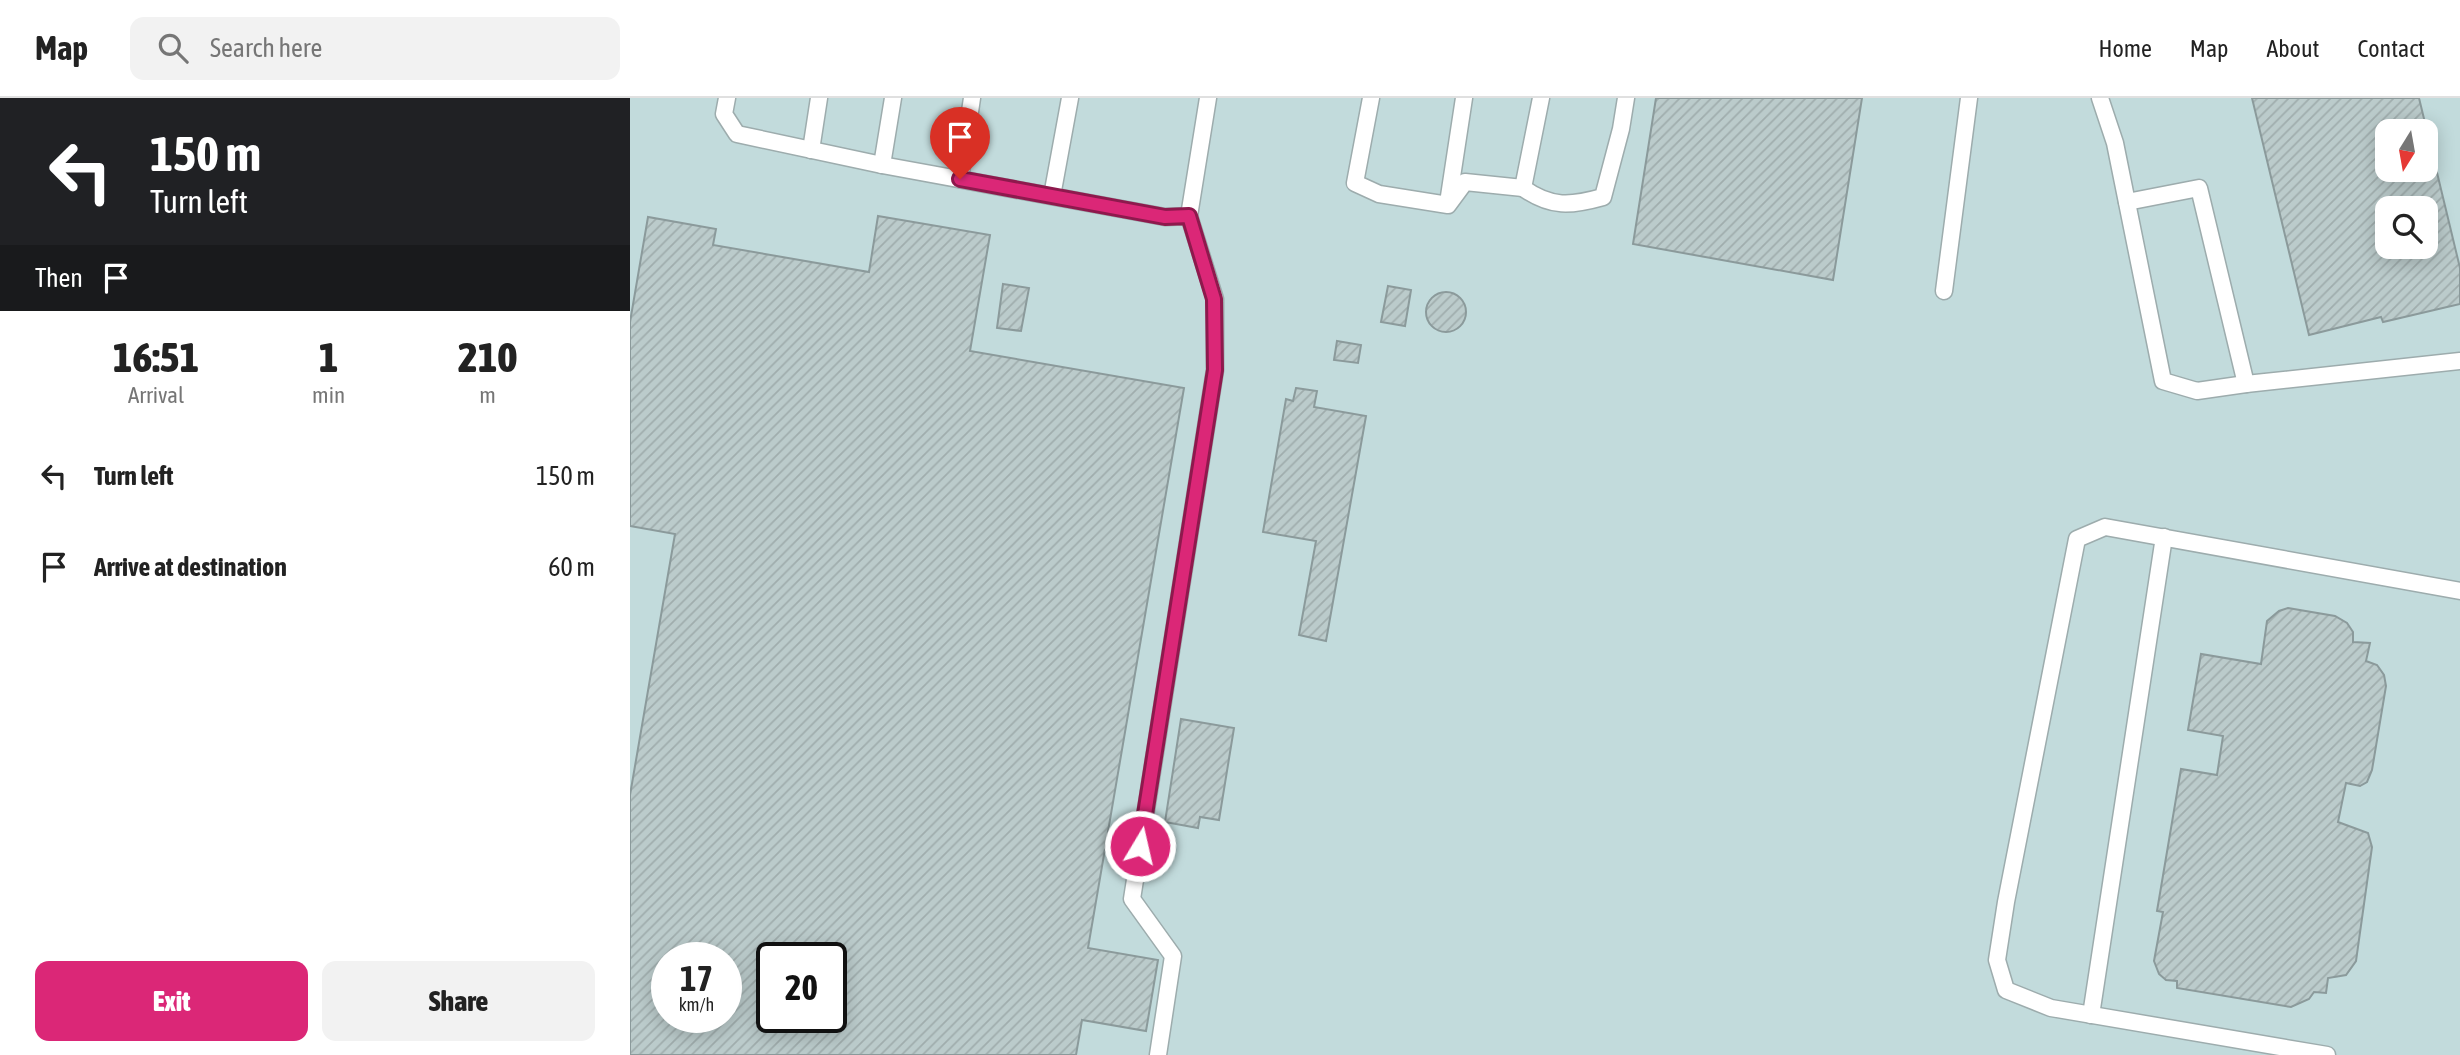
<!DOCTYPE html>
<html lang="en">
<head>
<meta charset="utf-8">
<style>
  :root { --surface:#fff; --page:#f2f2f2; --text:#222; --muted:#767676; --line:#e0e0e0; --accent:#db2777 }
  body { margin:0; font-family:"Asap Condensed",sans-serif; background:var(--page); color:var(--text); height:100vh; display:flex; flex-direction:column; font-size:26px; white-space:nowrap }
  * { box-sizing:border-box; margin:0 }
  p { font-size:23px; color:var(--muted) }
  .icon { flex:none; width:38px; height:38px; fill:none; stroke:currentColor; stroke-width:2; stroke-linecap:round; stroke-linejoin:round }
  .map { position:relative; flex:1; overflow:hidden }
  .drawer { display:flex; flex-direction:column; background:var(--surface); width:630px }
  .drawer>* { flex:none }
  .banner { background:#202124; color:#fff; overflow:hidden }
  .needle { width:46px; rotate:191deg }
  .fabs { position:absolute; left:1745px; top:21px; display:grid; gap:14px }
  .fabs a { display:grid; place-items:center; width:63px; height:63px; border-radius:14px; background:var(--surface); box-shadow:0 4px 18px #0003; font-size:35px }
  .speed { position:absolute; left:21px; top:844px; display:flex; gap:14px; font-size:35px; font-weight:700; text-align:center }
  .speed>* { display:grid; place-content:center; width:91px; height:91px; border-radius:50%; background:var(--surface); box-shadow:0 4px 18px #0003; line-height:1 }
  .speed small { font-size:18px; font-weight:400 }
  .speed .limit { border:4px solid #111; border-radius:10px; background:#fff; color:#111 }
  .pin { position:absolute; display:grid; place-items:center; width:60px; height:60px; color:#fff; margin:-72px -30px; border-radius:50% 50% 50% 0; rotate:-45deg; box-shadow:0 0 7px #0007 }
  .pin .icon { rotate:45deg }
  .me { position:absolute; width:77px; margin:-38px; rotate:9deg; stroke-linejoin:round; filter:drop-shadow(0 0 5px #0008) }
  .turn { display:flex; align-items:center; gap:24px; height:147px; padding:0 35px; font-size:32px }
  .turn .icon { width:91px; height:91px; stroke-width:2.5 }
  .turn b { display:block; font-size:49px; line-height:60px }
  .then { display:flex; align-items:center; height:66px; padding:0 35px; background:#0003; gap:14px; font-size:26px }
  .eta { display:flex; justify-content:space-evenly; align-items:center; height:119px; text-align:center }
  .eta b { font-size:42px; font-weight:800; line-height:49px }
  .cta { display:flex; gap:14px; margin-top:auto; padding:14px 35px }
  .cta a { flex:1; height:80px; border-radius:14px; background:var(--accent); color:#fff; font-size:28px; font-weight:800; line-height:80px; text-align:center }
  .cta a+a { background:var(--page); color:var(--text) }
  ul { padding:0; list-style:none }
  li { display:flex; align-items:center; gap:21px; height:91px; padding:0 35px }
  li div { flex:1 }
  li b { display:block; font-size:26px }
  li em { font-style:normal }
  header { display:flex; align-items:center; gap:42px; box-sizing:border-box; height:98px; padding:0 35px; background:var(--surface); border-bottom:2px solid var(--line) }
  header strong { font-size:33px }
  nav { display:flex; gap:38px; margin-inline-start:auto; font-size:24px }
  .search { width:490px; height:63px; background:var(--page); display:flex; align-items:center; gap:18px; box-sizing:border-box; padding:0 24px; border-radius:14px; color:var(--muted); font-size:26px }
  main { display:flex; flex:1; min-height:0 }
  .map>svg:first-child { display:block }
  .built { fill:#c2dbdc; fill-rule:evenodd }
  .building { fill:url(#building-hatch); stroke:#8b9a9b; stroke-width:2; fill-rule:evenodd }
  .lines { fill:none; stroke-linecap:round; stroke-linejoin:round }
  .service-casing { stroke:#9dacad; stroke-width:19 }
  .service { stroke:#fff; stroke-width:16 }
  .route-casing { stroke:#8e194d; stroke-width:18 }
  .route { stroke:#db2777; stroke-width:12 }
</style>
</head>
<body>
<header>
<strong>Map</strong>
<div class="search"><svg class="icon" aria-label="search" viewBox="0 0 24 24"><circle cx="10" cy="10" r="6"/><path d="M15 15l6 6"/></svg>Search here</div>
<nav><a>Home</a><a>Map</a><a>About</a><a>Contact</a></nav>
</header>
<main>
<section class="drawer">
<div class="banner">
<div class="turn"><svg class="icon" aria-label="left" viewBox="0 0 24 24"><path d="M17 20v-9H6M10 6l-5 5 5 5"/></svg><div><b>150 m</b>Turn left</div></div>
<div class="then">Then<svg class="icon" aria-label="arrive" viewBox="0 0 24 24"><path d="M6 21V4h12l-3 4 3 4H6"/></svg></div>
</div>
<div class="eta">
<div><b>16:51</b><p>Arrival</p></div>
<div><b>1</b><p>min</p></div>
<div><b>210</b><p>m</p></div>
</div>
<ul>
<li><svg class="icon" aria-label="left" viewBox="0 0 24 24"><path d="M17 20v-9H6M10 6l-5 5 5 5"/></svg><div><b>Turn left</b></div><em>150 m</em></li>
<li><svg class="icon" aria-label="arrive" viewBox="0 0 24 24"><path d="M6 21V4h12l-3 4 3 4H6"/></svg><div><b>Arrive at destination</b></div><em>60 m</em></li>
</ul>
<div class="cta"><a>Exit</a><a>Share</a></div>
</section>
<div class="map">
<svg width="1830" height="957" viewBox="0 0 1830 957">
  <defs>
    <pattern id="building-hatch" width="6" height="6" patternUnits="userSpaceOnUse" patternTransform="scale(1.75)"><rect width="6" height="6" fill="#bbcbcb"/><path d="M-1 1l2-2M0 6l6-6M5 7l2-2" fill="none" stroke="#a0adad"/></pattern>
  </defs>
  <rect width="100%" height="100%" fill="#d8e9e9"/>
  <path class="built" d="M0 0H1830V957H0ZM1757 33H1796V72H1757ZM1757 110H1796V149H1757ZM37 859H96V919H37ZM142 859H201V919H142Z"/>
  <g class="building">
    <polygon points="1026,0 1232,0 1203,182 1003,146"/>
    <path d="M1622 0H1789L1830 170V206L1753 224 1751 219 1679 237ZM1757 33H1796V72H1757ZM1757 110H1796V149H1757Z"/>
    <path d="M248 118 360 137 340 253 554 290 458 850 528 862 516 933 452 922 446 957H0V697L45 436 0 428V224L18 119 86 131 83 147 239 174ZM37 859H96V919H37ZM142 859H201V919H142Z"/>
    <polygon points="373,186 399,190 391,233 367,230"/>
    <polygon points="758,188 781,192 775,228 751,224"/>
    <circle cx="816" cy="214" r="20"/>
    <polygon points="707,243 731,247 728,265 704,262"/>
    <polygon points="666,290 687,293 684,309 736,318 696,543 669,537 686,443 633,434 656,301 663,303"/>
    <polygon points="1658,510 1705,518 1717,525 1723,534 1723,544 1740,545 1736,563 1747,567 1754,577 1756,588 1742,672 1737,684 1730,688 1716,685 1708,724 1738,735 1742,749 1726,863 1716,877 1698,880 1696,895 1684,894 1679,901 1661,909 1547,890 1547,883 1536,882 1529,876 1524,863 1533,814 1527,813 1551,671 1587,677 1593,638 1558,632 1571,556 1631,566 1637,523 1649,513"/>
    <polygon points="551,621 604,630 589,722 570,719 568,730 535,724"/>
  </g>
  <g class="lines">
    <defs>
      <g id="service">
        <polyline points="97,0 94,16 107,36 252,67 535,119 559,118 578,0"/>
        <polyline points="741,0 725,85 749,96 818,107 835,84 893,90"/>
        <path d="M911 0 893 90C921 110 941 108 973 99L991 31 996 0"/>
        <polyline points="1470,0 1485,45 1533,283 1567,293 1616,286 1830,263"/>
        <polyline points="181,52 189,0"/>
        <polyline points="252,67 263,0"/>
        <polyline points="330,81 342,0"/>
        <polyline points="422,98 440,0"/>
        <polyline points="1497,104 1569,90 1616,286"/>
        <polyline points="818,105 834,0"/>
        <polyline points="1314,193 1339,0"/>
        <polyline points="1461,917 1534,439"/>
        <polyline points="528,957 543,858 502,801 585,272 585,201 559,118"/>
        <polyline points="1697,957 1421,910 1376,892 1367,862 1376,804 1447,441 1475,429 1830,493"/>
      </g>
    </defs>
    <use href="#service" class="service-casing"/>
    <use href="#service" class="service"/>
  </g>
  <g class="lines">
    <defs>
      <polyline id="route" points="330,81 535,119 559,118 584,201 585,272 510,748"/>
    </defs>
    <use href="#route" class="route-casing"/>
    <use href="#route" class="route"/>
  </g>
</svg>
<div class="fabs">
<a><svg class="needle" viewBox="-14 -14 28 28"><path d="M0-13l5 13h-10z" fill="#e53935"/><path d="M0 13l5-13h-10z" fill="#767676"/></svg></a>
<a><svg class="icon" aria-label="search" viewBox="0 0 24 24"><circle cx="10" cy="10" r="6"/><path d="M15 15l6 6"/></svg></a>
</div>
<div class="speed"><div>17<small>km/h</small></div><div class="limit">20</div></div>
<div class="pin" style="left:330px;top:81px;background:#d93025"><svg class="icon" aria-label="arrive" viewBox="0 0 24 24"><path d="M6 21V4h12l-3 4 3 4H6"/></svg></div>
<svg class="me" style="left:510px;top:748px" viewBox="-20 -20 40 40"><circle r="17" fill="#db2777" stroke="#fff" stroke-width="3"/><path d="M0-11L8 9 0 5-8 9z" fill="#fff"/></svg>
</div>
</main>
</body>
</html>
